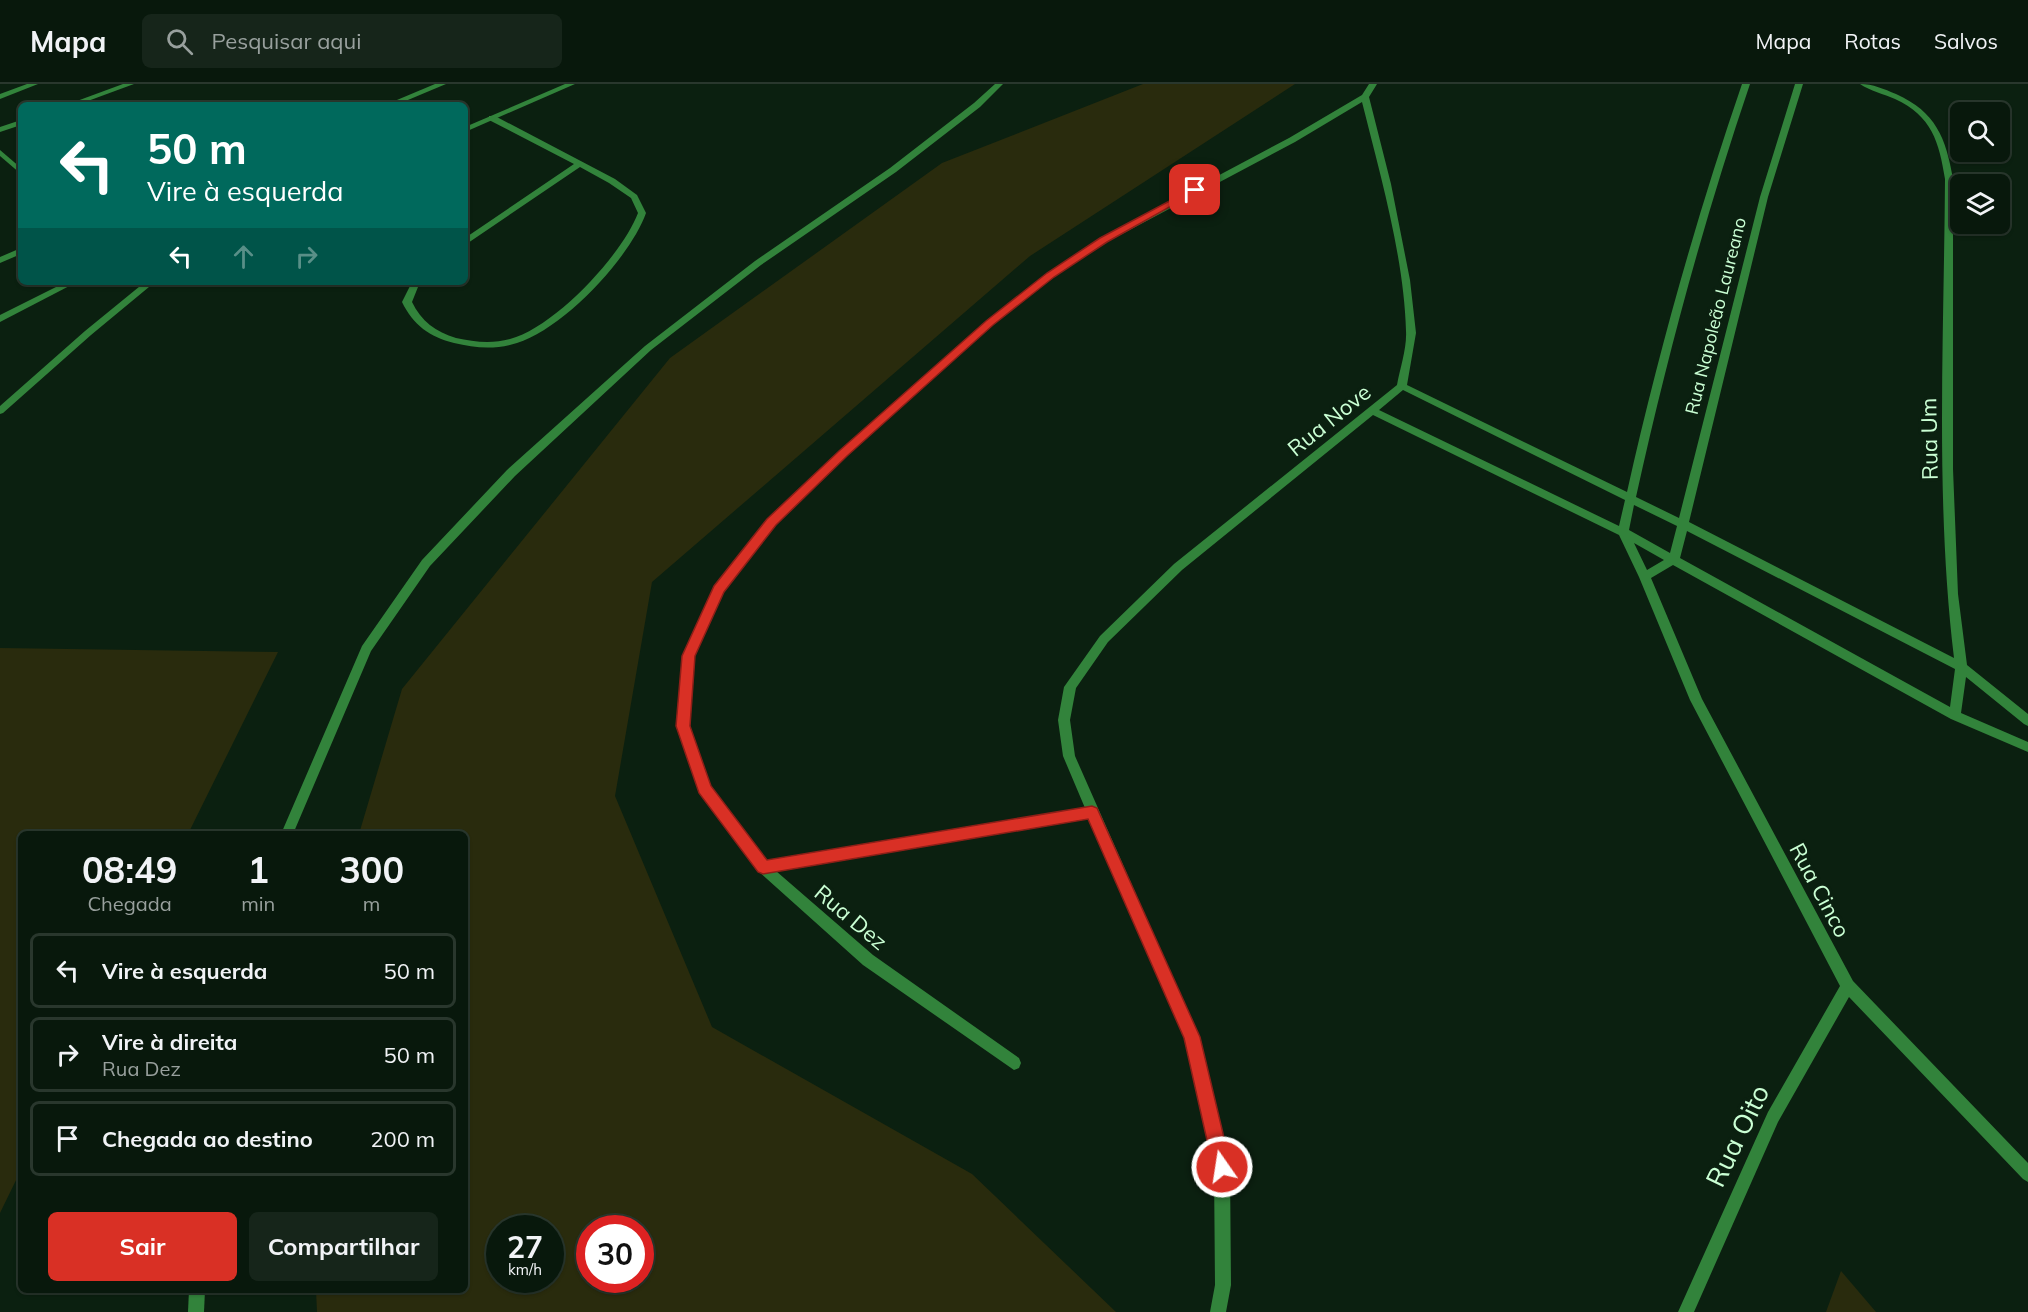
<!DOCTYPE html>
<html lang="pt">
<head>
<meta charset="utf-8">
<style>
  :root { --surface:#08180c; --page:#16251a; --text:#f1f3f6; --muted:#98a09d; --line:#29372d; --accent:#d93025 }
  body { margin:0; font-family:Mulish,sans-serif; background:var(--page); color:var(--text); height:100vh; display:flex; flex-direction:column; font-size:22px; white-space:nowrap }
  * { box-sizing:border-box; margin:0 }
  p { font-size:20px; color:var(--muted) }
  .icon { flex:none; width:33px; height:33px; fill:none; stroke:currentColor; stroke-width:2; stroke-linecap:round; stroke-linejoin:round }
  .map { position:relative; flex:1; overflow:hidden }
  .side { position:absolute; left:18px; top:747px; width:450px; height:462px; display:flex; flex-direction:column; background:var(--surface); border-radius:9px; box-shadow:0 2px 4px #0004,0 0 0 2px var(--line) }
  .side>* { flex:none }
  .top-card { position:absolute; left:18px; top:18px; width:450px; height:183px; border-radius:9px; box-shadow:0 2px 4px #0004,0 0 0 2px var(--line); background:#00695c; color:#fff; overflow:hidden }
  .fabs { position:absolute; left:1950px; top:18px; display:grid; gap:12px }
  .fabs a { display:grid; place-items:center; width:60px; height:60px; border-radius:9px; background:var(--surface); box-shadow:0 2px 4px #0004,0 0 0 2px var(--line); font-size:30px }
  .speed { position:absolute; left:486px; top:1131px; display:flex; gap:12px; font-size:30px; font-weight:700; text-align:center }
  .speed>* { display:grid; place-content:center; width:78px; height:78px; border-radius:50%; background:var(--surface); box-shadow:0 2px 4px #0004,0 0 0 2px var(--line); line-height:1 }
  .speed small { font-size:15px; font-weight:400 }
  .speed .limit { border:9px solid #d22; background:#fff; color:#111 }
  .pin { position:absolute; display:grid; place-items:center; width:51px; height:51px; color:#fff; margin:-26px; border-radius:12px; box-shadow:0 3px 9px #0006 }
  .me { position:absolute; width:66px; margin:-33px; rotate:347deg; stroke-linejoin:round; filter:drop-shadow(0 0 4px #0008) }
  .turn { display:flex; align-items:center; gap:21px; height:126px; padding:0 30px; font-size:27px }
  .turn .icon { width:78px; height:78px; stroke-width:2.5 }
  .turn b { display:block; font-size:42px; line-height:51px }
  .lanes { display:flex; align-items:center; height:57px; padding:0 30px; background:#0003; justify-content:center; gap:30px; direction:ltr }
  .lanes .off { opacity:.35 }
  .eta { display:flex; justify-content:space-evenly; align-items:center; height:102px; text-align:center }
  .eta b { font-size:36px; font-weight:700; line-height:42px }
  .cta { display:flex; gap:12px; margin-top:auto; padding:12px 30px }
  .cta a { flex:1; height:69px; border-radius:9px; background:var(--accent); color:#fff; font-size:24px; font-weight:700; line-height:69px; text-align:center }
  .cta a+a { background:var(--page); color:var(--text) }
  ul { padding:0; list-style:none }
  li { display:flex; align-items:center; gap:18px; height:75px; margin:0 12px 9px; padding:0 18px; border:3px solid var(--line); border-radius:9px }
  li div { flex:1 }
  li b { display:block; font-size:22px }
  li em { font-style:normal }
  header { display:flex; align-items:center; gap:36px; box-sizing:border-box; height:84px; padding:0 30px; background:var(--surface); border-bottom:2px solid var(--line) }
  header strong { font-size:28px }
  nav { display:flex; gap:33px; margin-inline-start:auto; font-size:21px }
  .search { width:420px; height:54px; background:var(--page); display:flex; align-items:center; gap:15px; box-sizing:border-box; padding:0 21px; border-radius:9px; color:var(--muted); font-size:22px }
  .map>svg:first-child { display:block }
  .green { fill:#292b0d; fill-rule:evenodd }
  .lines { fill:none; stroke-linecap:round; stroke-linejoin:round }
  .service { fill:#32833b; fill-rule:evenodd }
  .minor { fill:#32833b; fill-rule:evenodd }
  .tertiary { fill:#32833b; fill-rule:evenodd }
  .route { fill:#d93025; stroke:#8d1f18; stroke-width:1.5 }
  .labels { text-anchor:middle; stroke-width:6; stroke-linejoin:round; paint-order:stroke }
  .far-street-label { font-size:18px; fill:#caffd4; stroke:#0b2010 }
  .street-label { font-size:22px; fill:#caffd4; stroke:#0b2010 }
  .near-street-label { font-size:27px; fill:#caffd4; stroke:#0b2010 }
</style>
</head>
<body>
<header>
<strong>Mapa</strong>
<div class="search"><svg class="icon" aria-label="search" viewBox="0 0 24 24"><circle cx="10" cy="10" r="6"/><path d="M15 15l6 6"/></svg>Pesquisar aqui</div>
<nav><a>Mapa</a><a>Rotas</a><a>Salvos</a></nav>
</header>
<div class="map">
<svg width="2028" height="1228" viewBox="0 0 2028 1228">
  <rect width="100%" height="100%" fill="#0b2010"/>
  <g class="green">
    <path d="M1143 0H1295L1030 172 652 498 615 712 712 943 972 1090 1116 1228H317L316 1206H465V750H359L402 605 670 274 942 79ZM500 1144H550V1196H500ZM590 1144H640V1196H590Z"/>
    <polygon points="0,564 278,568 188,750 21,750 21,1086 0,1129"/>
    <polygon points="1841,1187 1876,1228 1826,1228"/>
  </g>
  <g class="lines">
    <g class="service">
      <polygon points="27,0 38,0 0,15 0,10"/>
      <polygon points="123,0 134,0 77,21 66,21"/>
      <polygon points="435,0 446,0 396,21 385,21"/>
      <polygon points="995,0 1003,0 980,23 896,88 761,181 651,266 515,392 430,482 371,567 293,750 281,750 362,562 422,476 507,386 645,262 755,177 890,84 974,19"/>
      <path d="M489 32H495L615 95 637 111 646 129C630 174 563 245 517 259 495 266 475 264 454 259 430 253 413 241 402 218L412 198H420L412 218C421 237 436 248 456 254 474 258 492 260 510 255 555 243 622 171 638 129L631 114 609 99 580 83 465 161V154L574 80 489 36Z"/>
      <polygon points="21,36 21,41 0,48 0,43"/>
      <polygon points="0,66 21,84 21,90 0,72"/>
      <polygon points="21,164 21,170 0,179 0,173"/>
      <polygon points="66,198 77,198 0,238 0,231"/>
      <polygon points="189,1206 205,1206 204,1228 188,1228"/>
    </g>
    <path class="minor" d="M1369 0H1377L1369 13 1391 100 1410 196 1416 249 1407 301 1627 408C1658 270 1696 134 1742 0H1750C1704 135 1667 273 1636 413L1679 434 1760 113 1795 0H1803L1768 113 1689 438 1954 574C1935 416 1944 254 1945 95 1939 58 1932 32 1895 15 1884 10 1870 7 1860 0 1873 0 1884 5 1896 10 1936 28 1946 54 1953 95V385L1958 510 1967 581 2028 630V642L2024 640 1966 593 1961 629 2028 658V668L1951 635 1673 481 1651 494 1702 615 1853 897 2028 1079V1098L2023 1095 1849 913 1778 1038 1694 1228H1678L1768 1028 1840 902 1690 616 1639 493 1619 451 1373 331 1182 486 1108 558 1076 604 1070 636 1075 672 1199 953 1230 1083 1231 1201 1226 1228H1210L1215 1201 1214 1083 1185 953 1090 734 776 787 873 871 1019 974 1021 979 1019 984 1014 986 863 881 758 787 699 704 677 642 682 572 714 503 768 435 839 367 986 237 1048 189 1101 154 1289 54 1362 11ZM1362 18C1380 90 1404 173 1406 247 1407 264 1400 284 1397 301L1174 480 1100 552 1064 603 1058 636 1063 672 1085 724 766 777 710 702 689 642 694 572 723 508 776 441 847 371 992 241 1054 193 1107 158 1295 58ZM1403 306 1625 416 1619 442 1379 326ZM1634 421 1677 442 1670 469 1629 446ZM1687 447 1955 585 1950 623 1680 474ZM1634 459 1664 476 1647 486Z"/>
    <g class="tertiary">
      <polygon points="565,0 575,0 465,48 465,43"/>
      <polygon points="145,198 155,198 91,251 3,329 0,330 0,322 85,247"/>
    </g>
  </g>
  <polygon class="route" points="1192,105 1200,106 1107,158 1054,193 993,241 847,372 776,441 724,508 695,572 690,642 711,702 767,776 1092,722 1097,724 1200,953 1231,1083 1228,1089 1222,1091 1216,1089 1213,1083 1184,954 1088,735 763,790 758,788 699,709 676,642 682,572 714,502 767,435 839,367 986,237 1047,189 1100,154"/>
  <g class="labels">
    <g class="far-street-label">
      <text transform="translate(1716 232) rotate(-76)" y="6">Rua Napoleão Laureano</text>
    </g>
    <g class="street-label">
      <text transform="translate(1329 336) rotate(-39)" y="8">Rua Nove</text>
      <text transform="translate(1929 355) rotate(-91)" y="8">Rua Um</text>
      <text transform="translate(1820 806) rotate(62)" y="8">Rua Cinco</text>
      <text transform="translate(851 833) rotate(40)" y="8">Rua Dez</text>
    </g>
    <g class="near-street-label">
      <text transform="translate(1738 1052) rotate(-64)" y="9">Rua Oito</text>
    </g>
  </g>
</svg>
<div class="fabs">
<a><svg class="icon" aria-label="search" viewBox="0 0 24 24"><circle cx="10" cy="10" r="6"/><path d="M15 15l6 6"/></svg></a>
<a><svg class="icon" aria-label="layers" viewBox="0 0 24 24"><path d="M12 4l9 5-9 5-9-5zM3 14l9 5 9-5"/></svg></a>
</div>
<div class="speed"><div>27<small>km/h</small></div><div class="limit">30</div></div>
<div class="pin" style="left:1195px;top:106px;background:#d93025"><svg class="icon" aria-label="arrive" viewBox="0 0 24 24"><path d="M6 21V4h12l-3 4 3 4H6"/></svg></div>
<svg class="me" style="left:1222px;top:1083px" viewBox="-20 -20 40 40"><circle r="17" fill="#d93025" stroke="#fff" stroke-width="3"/><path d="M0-11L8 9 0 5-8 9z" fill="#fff"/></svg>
<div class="top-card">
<div class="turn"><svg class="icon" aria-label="left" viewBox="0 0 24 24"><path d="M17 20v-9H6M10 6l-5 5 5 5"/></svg><div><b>50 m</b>Vire à esquerda</div></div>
<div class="lanes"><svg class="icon" aria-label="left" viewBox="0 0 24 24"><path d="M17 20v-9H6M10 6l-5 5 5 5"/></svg><svg class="icon off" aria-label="ahead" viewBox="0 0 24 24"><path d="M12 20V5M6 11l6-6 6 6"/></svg><svg class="icon off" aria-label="right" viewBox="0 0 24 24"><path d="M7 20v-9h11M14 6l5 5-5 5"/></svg></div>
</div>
<section class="side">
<div class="eta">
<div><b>08:49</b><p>Chegada</p></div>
<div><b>1</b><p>min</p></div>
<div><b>300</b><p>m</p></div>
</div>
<ul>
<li><svg class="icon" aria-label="left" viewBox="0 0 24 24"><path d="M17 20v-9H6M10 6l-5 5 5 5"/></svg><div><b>Vire à esquerda</b></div><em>50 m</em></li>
<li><svg class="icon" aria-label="right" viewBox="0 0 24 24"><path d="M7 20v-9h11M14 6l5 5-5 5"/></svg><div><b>Vire à direita</b><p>Rua Dez</p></div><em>50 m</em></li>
<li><svg class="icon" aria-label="arrive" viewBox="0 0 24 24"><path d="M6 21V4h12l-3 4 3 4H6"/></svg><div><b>Chegada ao destino</b></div><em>200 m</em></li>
</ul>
<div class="cta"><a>Sair</a><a>Compartilhar</a></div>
</section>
</div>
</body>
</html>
